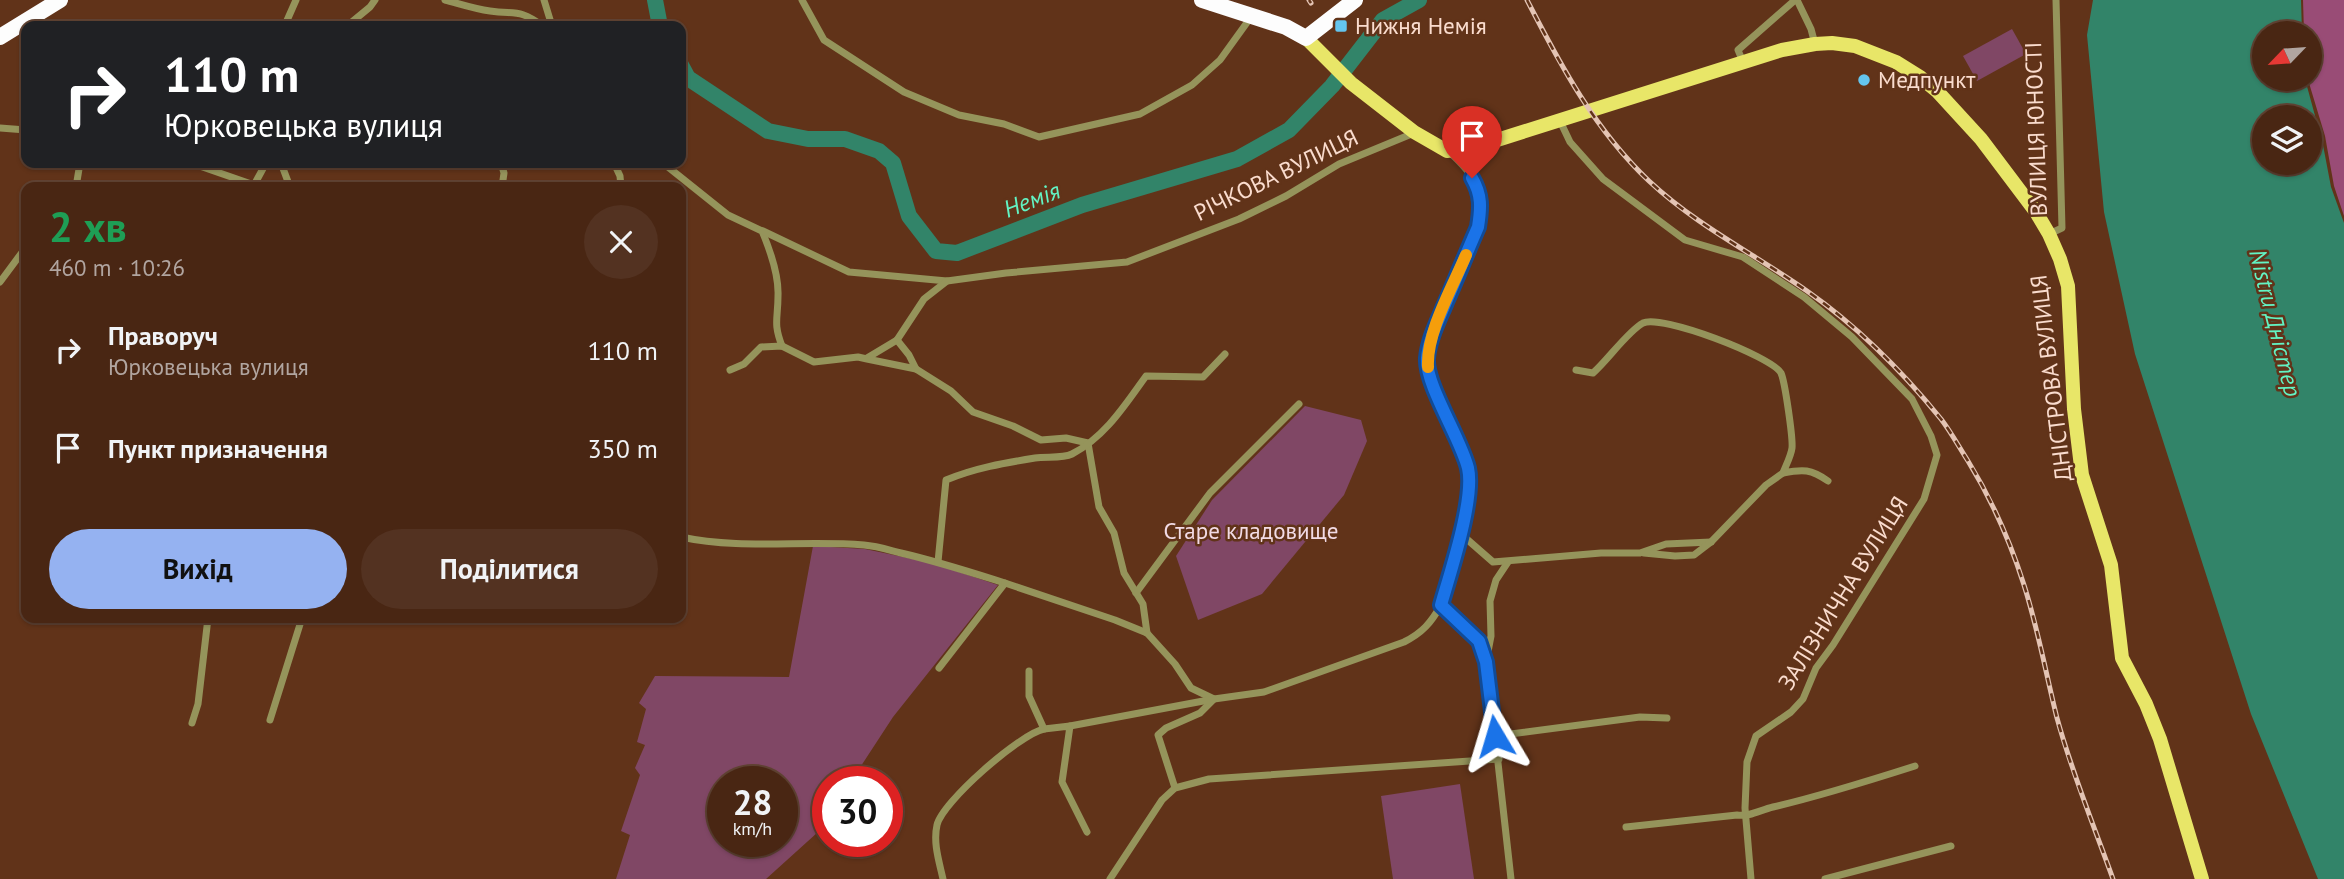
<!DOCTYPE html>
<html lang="uk">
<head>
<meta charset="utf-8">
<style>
  :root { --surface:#492613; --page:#533221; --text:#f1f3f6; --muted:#b1a5a0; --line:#614333; --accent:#95b2f1 }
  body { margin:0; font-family:"PT Sans",sans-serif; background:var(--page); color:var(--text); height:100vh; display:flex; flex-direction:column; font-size:26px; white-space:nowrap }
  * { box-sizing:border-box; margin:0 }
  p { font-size:23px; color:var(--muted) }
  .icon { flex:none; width:38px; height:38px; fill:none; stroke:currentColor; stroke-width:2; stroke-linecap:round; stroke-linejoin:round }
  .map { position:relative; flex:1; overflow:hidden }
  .side { position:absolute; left:21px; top:182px; width:665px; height:441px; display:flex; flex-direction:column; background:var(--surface); border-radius:14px; box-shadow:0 2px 5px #0004,0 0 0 2px var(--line) }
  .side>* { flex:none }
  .guide { position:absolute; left:21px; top:21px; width:665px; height:147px; border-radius:14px; box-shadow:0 2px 5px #0004,0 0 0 2px var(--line); background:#202124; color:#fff; overflow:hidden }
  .needle { width:46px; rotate:245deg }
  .fabs { position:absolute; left:2252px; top:21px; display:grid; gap:14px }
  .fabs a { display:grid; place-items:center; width:70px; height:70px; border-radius:50%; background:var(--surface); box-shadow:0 2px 5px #0004,0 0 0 2px var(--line); font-size:35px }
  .speed { position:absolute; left:707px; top:766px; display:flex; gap:14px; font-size:35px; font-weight:700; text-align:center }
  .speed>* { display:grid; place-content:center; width:91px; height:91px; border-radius:50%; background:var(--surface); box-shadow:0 2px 5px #0004,0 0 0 2px var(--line); line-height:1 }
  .speed small { font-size:18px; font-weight:400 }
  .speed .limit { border:10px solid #d22; background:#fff; color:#111 }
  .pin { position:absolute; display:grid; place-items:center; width:60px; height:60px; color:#fff; margin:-72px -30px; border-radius:50% 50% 50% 0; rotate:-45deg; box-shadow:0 0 7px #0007 }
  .pin .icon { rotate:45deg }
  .me { position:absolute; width:77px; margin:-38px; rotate:353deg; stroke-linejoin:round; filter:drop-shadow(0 0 5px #0008) }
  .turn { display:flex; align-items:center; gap:24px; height:147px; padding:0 28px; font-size:32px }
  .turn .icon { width:91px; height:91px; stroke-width:2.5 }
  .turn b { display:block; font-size:49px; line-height:60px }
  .round { display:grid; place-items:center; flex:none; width:74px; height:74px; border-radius:37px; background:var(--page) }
  .overview { display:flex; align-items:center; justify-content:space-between; height:119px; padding:0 28px }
  h1 { font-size:42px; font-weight:600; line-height:52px; color:#1e9e55 }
  .action { display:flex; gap:14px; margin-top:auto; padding:14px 28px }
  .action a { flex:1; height:80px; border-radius:42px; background:var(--accent); color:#111; font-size:28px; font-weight:600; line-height:80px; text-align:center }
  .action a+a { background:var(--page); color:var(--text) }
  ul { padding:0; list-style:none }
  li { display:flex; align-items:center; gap:21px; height:98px; padding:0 28px }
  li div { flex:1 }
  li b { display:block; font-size:26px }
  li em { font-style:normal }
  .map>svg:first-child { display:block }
  .green { fill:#804765; fill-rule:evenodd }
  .forest { fill:#994c76 }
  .water { fill:#328469; fill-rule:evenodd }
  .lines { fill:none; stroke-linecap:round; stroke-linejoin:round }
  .river { stroke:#328469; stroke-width:16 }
  .street { stroke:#95945b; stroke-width:7 }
  .primary { stroke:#e8e668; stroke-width:14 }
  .highway { stroke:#fdfdfd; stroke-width:16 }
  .rail-casing { stroke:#e4c4b4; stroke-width:5 }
  .rail { stroke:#613319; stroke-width:2.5; stroke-dasharray:8; stroke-linecap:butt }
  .route-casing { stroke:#114b97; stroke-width:18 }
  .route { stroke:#1a73e8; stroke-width:12 }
  .slow { stroke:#f59e0b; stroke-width:12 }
  .poi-dot { fill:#64c5ee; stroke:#613319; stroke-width:2.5 }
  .labels { text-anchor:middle; stroke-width:5; stroke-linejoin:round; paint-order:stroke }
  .poi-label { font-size:23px; fill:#fadcce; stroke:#613319; text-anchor:start }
  .street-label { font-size:23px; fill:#fadcce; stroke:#613319 }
  .park-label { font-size:23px; fill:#f2dbe5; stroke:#613319 }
  .water-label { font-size:24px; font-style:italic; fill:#62f4c4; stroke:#613319 }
</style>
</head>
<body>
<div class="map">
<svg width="2344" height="879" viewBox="0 0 2344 879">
  <rect width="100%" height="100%" fill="#613319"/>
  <g class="green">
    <polygon points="2012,29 2026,54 1977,81 1963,56"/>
    <polygon points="1305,406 1361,420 1367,441 1344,495 1262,594 1198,620 1176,556 1212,500"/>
    <path d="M813 546 865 549 932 563 998 585 893 717 861 766 856 782H828V823L766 879H616L630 835 621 831 640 775 635 768 645 745 637 742 646 709 639 703 655 676 789 677ZM723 782H782V842H723Z"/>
    <polygon points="1460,784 1474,879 1393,879 1381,796"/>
  </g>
  <polygon class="forest" points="2303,0 2344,0 2344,216 2334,186 2325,136 2309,83 2310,33 2304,33"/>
  <path class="water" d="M2093 0H2301L2302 33H2264V79H2305L2323 145 2331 187 2344 223V879H2318L2251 714 2135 354 2104 212 2087 35ZM2264 117H2310V163H2264Z"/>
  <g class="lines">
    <g class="river">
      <polyline points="655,0 660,26"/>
      <polyline points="681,65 688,78 768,131 808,139 845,139 879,151 893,163 909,216 936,251 957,253 1082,205 1237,159 1289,130 1332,86 1383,20 1419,0"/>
    </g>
    <g class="street">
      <path d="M445 0C460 4 475 9 490 11 516 15 518 8 543 26"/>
      <polyline points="544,0 552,26"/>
      <polyline points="802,0 824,40 904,92 959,115 1004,124 1039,137 1140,114 1192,85 1220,60 1251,17"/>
      <polyline points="1797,0 1811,29 1815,44"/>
      <polyline points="287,26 285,25 296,0"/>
      <polyline points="347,26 370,7 375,0"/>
      <polyline points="1743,62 1738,50 1795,0"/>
      <polyline points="1560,121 1570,142 1603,179 1685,240 1743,257 1804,297 1852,337 1912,399 1931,436 1937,455 1924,499 1833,645 1816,668 1803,699 1791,712 1756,736 1747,762 1745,808 1751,879"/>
      <polyline points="0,128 26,130"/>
      <path d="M1449 152C1476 176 1485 192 1477 227 1467 252 1457 277 1446 302 1439 319 1429 339 1427 358 1425 384 1461 439 1468 468 1475 499 1450 573 1441 605L1479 641 1486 662"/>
      <polyline points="191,163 260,187"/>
      <polyline points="281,163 290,187"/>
      <polyline points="501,163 504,173 502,187"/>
      <polyline points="614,163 620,176 621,187"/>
      <path d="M663 163 728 215 762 231C770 250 779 275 778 296 778 319 773 323 782 346"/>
      <polyline points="76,187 80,163"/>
      <polyline points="253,187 266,163"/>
      <polyline points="763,231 849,272 947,281"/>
      <polyline points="2049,234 2062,228 2056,0"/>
      <polyline points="0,282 26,247"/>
      <polyline points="897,340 924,299 947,281 1006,273 1127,262 1239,219 1286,196 1339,164 1414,133"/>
      <polyline points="867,358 897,340 909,355 916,369"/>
      <polyline points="730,370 744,364 761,347 782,346 814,362 858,357 867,359 916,369 951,391 973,412 1013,426 1041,440 1066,438 1088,443 1099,507 1114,533 1124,573 1143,604 1147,633"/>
      <path d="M1576 370 1593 373C1607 361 1628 331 1643 323 1661 314 1771 356 1781 373 1785 382 1793 438 1792 448 1791 456 1786 465 1783 473 1803 469 1811 469 1828 481"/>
      <polyline points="1461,534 1493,562 1601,553 1640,553 1666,544 1711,542"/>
      <path d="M681 537C741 550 803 540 864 545 877 546 889 550 901 553 936 561 970 572 1005 583L939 668"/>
      <polyline points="1644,553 1675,556 1694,555 1711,542 1766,485 1783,473"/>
      <path d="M938 562 946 480C975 468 1004 463 1035 458 1046 456 1062 459 1072 454 1105 437 1125 405 1146 376L1203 377 1225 354"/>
      <polyline points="1508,562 1496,580 1490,601 1491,636 1486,662 1495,736 1640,717 1667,718"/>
      <polyline points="1005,583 1115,620 1147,633 1175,664 1191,688 1214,699 1200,713 1166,728 1158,735 1175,788"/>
      <polyline points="1136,593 1210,493 1299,404"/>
      <polyline points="1029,671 1029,696 1044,729 1070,726 1062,782 1087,832"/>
      <polyline points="270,720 302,618"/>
      <polyline points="192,723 198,704 208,618"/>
      <path d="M1070 726 1214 699 1264 692 1404 642C1422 633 1431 623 1441 605"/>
      <polyline points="1495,736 1511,879"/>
      <path d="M1626 827 1737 815C1750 817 1760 810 1773 807 1821 796 1868 781 1915 766"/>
      <path d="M943 879C939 861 933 843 937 825 942 802 1020 734 1044 729"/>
      <polyline points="1110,879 1162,800 1175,788 1209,779 1499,759"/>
      <polyline points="1825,879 1951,846"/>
    </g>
    <polyline class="primary" points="1306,38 1351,83 1414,132 1447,151 1475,147 1782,50 1815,44 1832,43 1855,46 1896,62 1920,77 1937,91 1981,139 2036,212 2049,234 2060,259 2068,286 2074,409 2082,475 2111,565 2122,658 2146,704 2160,739 2202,879"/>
    <g class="highway">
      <polyline points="1202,0 1286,27 1306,38 1355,0"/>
      <polyline points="0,37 60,0"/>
    </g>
    <defs>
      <g id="rail">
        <polyline points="1309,0 1311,3"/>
        <path d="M1527 0C1561 66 1595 130 1649 181 1696 225 1754 254 1807 291 1857 326 1902 371 1941 419 1951 432 1959 447 1968 461 1992 500 2010 541 2024 585 2038 629 2046 674 2057 718 2072 773 2094 826 2113 879"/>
      </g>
    </defs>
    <use href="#rail" class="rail-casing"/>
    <use href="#rail" class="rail"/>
  </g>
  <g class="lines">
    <defs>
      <path id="route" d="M1472 178C1482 195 1481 208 1478 227 1467 252 1457 277 1446 302 1439 319 1429 338 1427 358 1425 384 1461 439 1468 468 1475 499 1450 573 1441 605L1479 641 1486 662 1495 736"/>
    </defs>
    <use href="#route" class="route-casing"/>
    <use href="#route" class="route"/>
    <path class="slow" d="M1428 367C1426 333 1453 286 1466 255"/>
  </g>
  <g class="poi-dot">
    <rect x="1334" y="19" width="14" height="14" rx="3.5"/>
    <circle cx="1864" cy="80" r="7"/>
  </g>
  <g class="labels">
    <g class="poi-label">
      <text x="1355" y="34">Нижня Немія</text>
      <text x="1878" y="88">Медпункт</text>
    </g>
    <g class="street-label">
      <text transform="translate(2036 129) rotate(-92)" y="8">ВУЛИЦЯ ЮНОСТІ</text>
      <text transform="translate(1276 175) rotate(-26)" y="8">РІЧКОВА ВУЛИЦЯ</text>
      <text transform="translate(2051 378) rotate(-97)" y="8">ДНІСТРОВА ВУЛИЦЯ</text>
      <text transform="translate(1843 593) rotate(-58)" y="8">ЗАЛІЗНИЧНА ВУЛИЦЯ</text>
    </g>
    <g class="park-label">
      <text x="1251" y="539">Старе кладовище</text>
    </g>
    <g class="water-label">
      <text transform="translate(1032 200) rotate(-21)" y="8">Немія</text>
      <text transform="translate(2275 323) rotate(76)" y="8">Nistru Дністер</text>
    </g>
  </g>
</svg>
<div class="fabs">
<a><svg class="needle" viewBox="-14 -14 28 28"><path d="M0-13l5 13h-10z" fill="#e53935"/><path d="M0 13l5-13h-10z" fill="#b1a5a0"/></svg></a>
<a><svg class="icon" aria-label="layers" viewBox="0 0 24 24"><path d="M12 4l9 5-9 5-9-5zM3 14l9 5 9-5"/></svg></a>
</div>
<div class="speed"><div>28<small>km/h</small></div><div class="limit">30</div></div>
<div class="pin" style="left:1472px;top:178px;background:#d93025"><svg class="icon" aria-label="arrive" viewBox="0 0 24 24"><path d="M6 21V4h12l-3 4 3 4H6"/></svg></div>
<svg class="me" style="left:1495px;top:736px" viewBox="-20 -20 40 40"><path d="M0-17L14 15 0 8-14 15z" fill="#1a73e8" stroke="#fff" stroke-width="4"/></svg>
<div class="guide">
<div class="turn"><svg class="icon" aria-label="right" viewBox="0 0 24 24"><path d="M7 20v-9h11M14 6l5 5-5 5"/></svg><div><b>110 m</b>Юрковецька вулиця</div></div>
</div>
<section class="side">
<div class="overview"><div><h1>2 хв</h1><p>460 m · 10:26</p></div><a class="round"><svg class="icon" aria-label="close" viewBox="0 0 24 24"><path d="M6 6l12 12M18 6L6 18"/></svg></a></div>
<ul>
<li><svg class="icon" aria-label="right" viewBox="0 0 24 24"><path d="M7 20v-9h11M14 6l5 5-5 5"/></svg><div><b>Праворуч</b><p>Юрковецька вулиця</p></div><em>110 m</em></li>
<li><svg class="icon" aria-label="arrive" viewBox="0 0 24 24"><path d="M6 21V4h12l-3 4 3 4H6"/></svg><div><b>Пункт призначення</b></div><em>350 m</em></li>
</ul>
<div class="action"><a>Вихід</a><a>Поділитися</a></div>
</section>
</div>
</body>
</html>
